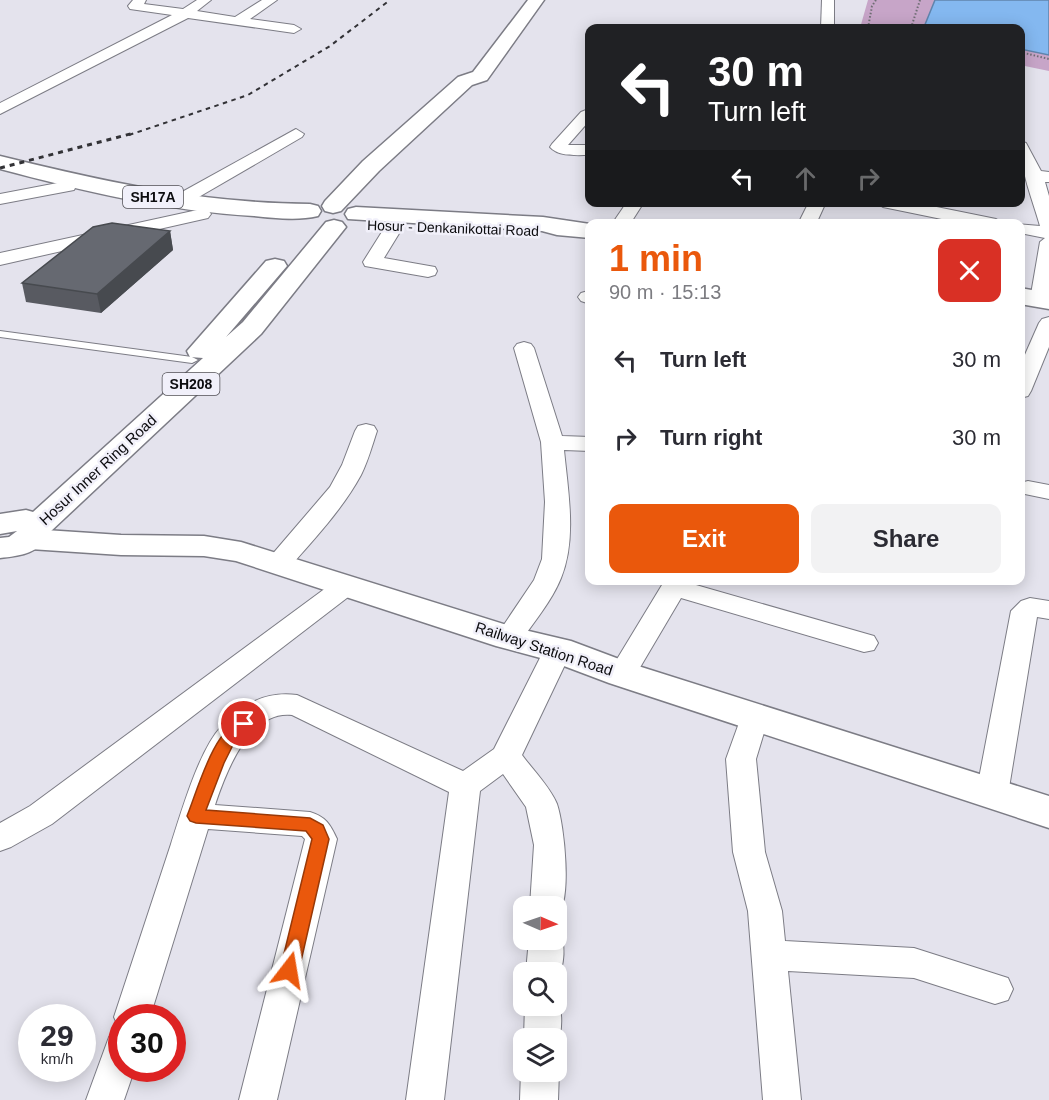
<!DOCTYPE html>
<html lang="en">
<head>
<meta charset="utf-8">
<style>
  :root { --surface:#fff; --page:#f2f2f3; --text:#2b2b33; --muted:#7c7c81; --accent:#ea580c }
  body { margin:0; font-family:Helvetica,sans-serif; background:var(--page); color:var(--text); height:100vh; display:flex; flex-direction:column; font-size:22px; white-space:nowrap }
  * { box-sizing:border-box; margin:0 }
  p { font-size:20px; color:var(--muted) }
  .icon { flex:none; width:33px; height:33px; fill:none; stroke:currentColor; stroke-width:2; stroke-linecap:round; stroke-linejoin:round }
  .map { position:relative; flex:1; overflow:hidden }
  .sheet { position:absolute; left:585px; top:219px; width:440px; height:366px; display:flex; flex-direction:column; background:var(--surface); border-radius:12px; box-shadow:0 3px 15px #0003 }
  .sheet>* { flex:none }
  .top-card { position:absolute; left:585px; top:24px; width:440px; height:183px; border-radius:12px; box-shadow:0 3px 15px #0003; background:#202124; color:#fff; overflow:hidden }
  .needle { width:39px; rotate:92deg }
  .buttons { position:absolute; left:513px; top:896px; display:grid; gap:12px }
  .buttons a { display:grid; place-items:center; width:54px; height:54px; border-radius:12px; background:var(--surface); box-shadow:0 3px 15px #0003; font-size:30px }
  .speed { position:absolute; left:18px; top:1004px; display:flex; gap:12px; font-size:30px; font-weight:700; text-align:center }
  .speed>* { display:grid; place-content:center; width:78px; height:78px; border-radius:50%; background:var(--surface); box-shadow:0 3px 15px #0003; line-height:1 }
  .speed small { font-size:15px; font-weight:400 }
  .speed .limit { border:9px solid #d22; background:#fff; color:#111 }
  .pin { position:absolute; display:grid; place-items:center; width:51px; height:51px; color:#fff; margin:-26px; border:3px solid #fff; border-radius:50%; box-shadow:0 2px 6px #0007 }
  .me { position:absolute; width:66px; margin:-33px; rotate:14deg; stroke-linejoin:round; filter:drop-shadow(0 0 4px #0008) }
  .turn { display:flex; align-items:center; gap:21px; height:126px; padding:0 24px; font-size:27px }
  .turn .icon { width:78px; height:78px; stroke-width:2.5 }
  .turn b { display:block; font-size:42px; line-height:51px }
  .lanes { display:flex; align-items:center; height:57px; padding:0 24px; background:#0003; justify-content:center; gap:30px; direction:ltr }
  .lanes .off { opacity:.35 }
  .round { display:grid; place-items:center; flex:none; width:63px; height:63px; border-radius:12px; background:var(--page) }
  .headline { display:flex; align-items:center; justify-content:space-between; height:102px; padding:0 24px }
  h1 { font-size:36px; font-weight:700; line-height:45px; color:var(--accent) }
  .button { display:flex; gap:12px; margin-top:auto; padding:12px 24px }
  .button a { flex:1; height:69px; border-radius:12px; background:var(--accent); color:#fff; font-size:24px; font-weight:700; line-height:69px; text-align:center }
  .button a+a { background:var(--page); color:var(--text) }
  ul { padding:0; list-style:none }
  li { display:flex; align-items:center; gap:18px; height:78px; padding:0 24px }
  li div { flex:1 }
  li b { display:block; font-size:22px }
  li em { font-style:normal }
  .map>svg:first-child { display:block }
  .green { fill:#c7a5c8 }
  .water { fill:#84b8f0; stroke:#6084ac; stroke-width:1.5 }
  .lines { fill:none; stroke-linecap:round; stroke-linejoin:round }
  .lane-casing { stroke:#7c7c85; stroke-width:2 }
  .street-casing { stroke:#7c7c85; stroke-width:2 }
  .secondary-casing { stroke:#7c7c85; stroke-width:3 }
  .primary-casing { stroke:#7c7c85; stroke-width:3 }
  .path { stroke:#6e6d73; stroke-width:2; stroke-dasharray:1.5 2; stroke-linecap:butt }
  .lane { fill:#fff; fill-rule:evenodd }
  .street { fill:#fff; fill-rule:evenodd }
  .secondary { fill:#fff; fill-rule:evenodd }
  .primary { fill:#fff; fill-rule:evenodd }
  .rail-far1 { stroke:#323236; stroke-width:2; stroke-dasharray:4.5 4.5; stroke-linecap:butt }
  .rail { stroke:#323236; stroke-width:3; stroke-dasharray:5 5; stroke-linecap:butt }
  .wall { fill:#585a61 }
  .shaded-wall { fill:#474a4f }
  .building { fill:#666971; stroke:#474a4f; stroke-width:1.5 }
  .route { fill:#ea580c; stroke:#983908; stroke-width:1.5 }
  .labels { text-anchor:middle; stroke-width:5; stroke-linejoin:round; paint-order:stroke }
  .shield { fill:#f1f0fa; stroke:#515056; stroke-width:1.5 }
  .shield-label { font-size:14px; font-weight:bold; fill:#0c0c0f }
  .far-street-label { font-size:14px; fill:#0c0c0f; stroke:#f1f0fa }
  .street-label { font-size:15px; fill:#0c0c0f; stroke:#f1f0fa }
</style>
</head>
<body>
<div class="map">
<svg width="1049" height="1100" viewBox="0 0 1049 1100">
  <rect width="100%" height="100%" fill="#e4e3ed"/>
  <g class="green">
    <polygon points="868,0 935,0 924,27 930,28 860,28"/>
    <polygon points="1020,49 1049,55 1049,71 1020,65"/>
  </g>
  <polygon class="water" points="935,0 1049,0 1049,55 1020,49 1020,28 924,27"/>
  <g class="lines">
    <defs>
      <polygon id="lane" points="0,331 192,357 198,360 192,363 0,337"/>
      <g id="street">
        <polygon points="133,0 146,0 144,4 183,9 197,0 211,0 197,11 235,17 262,0 277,0 250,19 294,25 301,29 294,33 188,18 0,114 0,103 172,15 130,9 128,6"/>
        <polygon points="822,0 834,0 834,28 821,28"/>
        <path d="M586 110 590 111V120L568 145H590V155C576 155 559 157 550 147L552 144 581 112Z"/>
        <polygon points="296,129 304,134 302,137 185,205 173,205 170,201 173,197"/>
        <path d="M1020 141 1026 143 1041 171 1049 172V182H1045L1049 196V301L1040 306 1033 304 1030 300 1040 242 1045 238 1020 233V224H1016L1040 226C1032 198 1020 170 1020 141Z"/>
        <polygon points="68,181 74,182 76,186 74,190 0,204 0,194"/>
        <polygon points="627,202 644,202 630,224 612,224"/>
        <polygon points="809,202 826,202 816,224 798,224"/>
        <polygon points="875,202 912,202 996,219 1005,224 966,224 883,207"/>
        <polygon points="202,209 208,210 211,214 208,218 0,265 0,253"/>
        <polygon points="394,222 400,223 403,227 384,258 435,267 437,271 435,275 428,277 365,266 363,262 385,227 388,223"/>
        <polygon points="588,291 590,292 590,304 581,301 578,297 581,293"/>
        <polygon points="1049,317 1049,347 1031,391 1028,396 1020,398 1020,366 1039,323 1042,319"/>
        <path d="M524 342 531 344 534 348 562 436 590 437V451L564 450C568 491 577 539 561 578 552 601 532 624 519 644L509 647 499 644 495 638 534 580 542 559 545 502 541 442 514 348 517 344Z"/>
        <path d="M366 424 374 426 377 431C372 446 368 461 361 475 342 510 314 539 288 569L279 571 270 569 266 563 270 557 330 487 342 465 355 431 358 426Z"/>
        <polygon points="1028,481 1049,485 1049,499 1020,493 1020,483"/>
        <polygon points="347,577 356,579 360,585 356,591 52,824 11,847 0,851 0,823 30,806 338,579"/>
        <polygon points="665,580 691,580 689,583 874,636 878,643 874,650 864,652 681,598 632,681 622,684 612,681 608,674"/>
        <polygon points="1030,598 1049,601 1049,619 1037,617 1008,794 1003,802 992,806 981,802 976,794 1011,611 1021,601"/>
        <path d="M558 641 568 643 572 650 522 755C533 770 550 787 557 804 564 824 573 903 556 917V906H530L534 845 526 807 503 774 480 791 444 1100H406L449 792 292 715C249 710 226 772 215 805L310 812C326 817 330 824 337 839L277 1100H239L305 839 302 836 208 829 150 1017H122V1029L119 1028 114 1017C133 959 152 902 171 844 181 813 199 750 221 727 243 704 265 691 297 695L463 771 494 749 544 650 548 643Z"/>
        <polygon points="754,706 764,709 769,716 756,759 765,852 782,911 785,941 914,948 1008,978 1013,989 1008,1000 995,1004 914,978 788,971 801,1100 763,1100 748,911 733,852 726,759 744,709"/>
        <path d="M556 928C568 941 564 968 556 983V972H526L529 939H556Z"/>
        <path d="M556 995C563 1010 563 1032 556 1047V1038H524L525 1005H556Z"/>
        <polygon points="122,1032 122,1068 135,1068 124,1100 86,1100 109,1037"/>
        <polygon points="524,1066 524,1071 556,1071 556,1066 559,1071 558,1100 520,1100 521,1071"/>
      </g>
      <polygon id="secondary" points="30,529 121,535 204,536 241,542 516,628 571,641 635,665 1049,796 1049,828 609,683 548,660 496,646 236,561 204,556 121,555 30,549 18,546 14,539 18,532"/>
      <g id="primary">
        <polygon points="528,0 544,0 487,80 472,85 379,171 341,211 333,213 325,211 322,206 325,201 363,161 458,77 473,72"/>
        <path d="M0 156C106 182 200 203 310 204L318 206 321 211 318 216C298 221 274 218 254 216 167 211 83 191 0 169Z"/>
        <polygon points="356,207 543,217 590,224 590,238 557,235 542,231 348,219 345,214 348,209"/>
        <path d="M334 220 342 222 346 227 261 334 50 532C41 553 20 556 0 558V538L9 537 17 531 0 534V514L26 510 33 512 203 358 190 357 187 351 266 261 275 259 284 261 287 266 226 337 243 322 326 222Z"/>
        <polygon points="1020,288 1049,293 1049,309 1020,304"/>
      </g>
    </defs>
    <use href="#lane" class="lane-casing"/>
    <use href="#street" class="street-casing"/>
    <use href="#secondary" class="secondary-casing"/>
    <use href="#primary" class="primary-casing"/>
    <g class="path">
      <polyline points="868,28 872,6 876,0"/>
      <polyline points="900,28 911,26"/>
      <polyline points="911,28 920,0"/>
      <polyline points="1020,52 1049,59"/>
    </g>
    <use href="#lane" class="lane"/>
    <use href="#street" class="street"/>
    <use href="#secondary" class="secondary"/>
    <use href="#primary" class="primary"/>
    <polyline class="rail-far1" points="129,135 248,95 330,46 390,0"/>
    <polyline class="rail" points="0,168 134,133"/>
  </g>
  <polygon class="wall" points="170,231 173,250 101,313 26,302 22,283"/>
  <polygon class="shaded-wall" points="170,231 173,250 101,313 97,294"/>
  <polygon class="building" points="112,223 170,231 97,294 22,283 93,227"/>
  <path class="route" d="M244 718 250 720 252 724 236 739 224 763 206 810 310 818 323 825 329 839 299 970 296 975 289 978 283 975 280 970 312 839 306 831 196 823 190 821 187 816C198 789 214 727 244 718Z"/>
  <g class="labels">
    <g class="shield">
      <rect x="123" y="186" width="60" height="22" rx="4.5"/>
      <rect x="162.5" y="373" width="57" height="22" rx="4.5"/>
    </g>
    <g class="shield-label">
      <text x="153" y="202">SH17A</text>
      <text x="191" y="389">SH208</text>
    </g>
    <g class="far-street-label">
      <text transform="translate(453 228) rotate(2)" y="5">Hosur - Denkanikottai Road</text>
    </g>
    <g class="street-label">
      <text transform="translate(98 470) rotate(-43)" y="5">Hosur Inner Ring Road</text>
      <text transform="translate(544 649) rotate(18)" y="5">Railway Station Road</text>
    </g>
  </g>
</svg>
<div class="buttons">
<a><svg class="needle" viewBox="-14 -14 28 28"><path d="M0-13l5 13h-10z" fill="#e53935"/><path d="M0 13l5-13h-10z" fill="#7c7c81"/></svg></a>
<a><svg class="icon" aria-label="search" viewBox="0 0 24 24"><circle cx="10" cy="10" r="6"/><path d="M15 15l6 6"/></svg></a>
<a><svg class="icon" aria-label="layers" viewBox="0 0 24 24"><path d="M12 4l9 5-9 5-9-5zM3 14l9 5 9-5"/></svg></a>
</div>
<div class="speed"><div>29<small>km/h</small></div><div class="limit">30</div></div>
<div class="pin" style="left:244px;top:724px;background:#d93025"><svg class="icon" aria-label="arrive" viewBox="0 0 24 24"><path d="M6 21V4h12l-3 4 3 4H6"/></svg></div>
<svg class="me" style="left:289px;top:970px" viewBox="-20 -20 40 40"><path d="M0-17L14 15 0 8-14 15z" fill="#ea580c" stroke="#fff" stroke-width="4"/></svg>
<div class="top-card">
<div class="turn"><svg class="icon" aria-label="left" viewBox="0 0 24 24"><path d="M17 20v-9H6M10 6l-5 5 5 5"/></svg><div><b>30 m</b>Turn left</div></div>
<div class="lanes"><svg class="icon" aria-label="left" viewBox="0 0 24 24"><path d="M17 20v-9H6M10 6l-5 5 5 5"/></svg><svg class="icon off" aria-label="ahead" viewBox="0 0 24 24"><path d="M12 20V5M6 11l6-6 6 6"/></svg><svg class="icon off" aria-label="right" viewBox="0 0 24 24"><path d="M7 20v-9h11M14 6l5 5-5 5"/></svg></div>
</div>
<section class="sheet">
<div class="headline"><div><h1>1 min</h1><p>90 m · 15:13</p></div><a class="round" style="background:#d93025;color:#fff"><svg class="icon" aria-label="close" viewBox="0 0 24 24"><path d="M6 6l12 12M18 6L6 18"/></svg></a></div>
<ul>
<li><svg class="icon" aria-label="left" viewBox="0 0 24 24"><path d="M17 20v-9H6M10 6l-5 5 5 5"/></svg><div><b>Turn left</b></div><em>30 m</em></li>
<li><svg class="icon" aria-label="right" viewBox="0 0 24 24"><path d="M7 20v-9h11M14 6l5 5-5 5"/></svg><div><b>Turn right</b></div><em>30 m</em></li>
</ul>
<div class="button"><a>Exit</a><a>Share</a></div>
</section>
</div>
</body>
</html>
